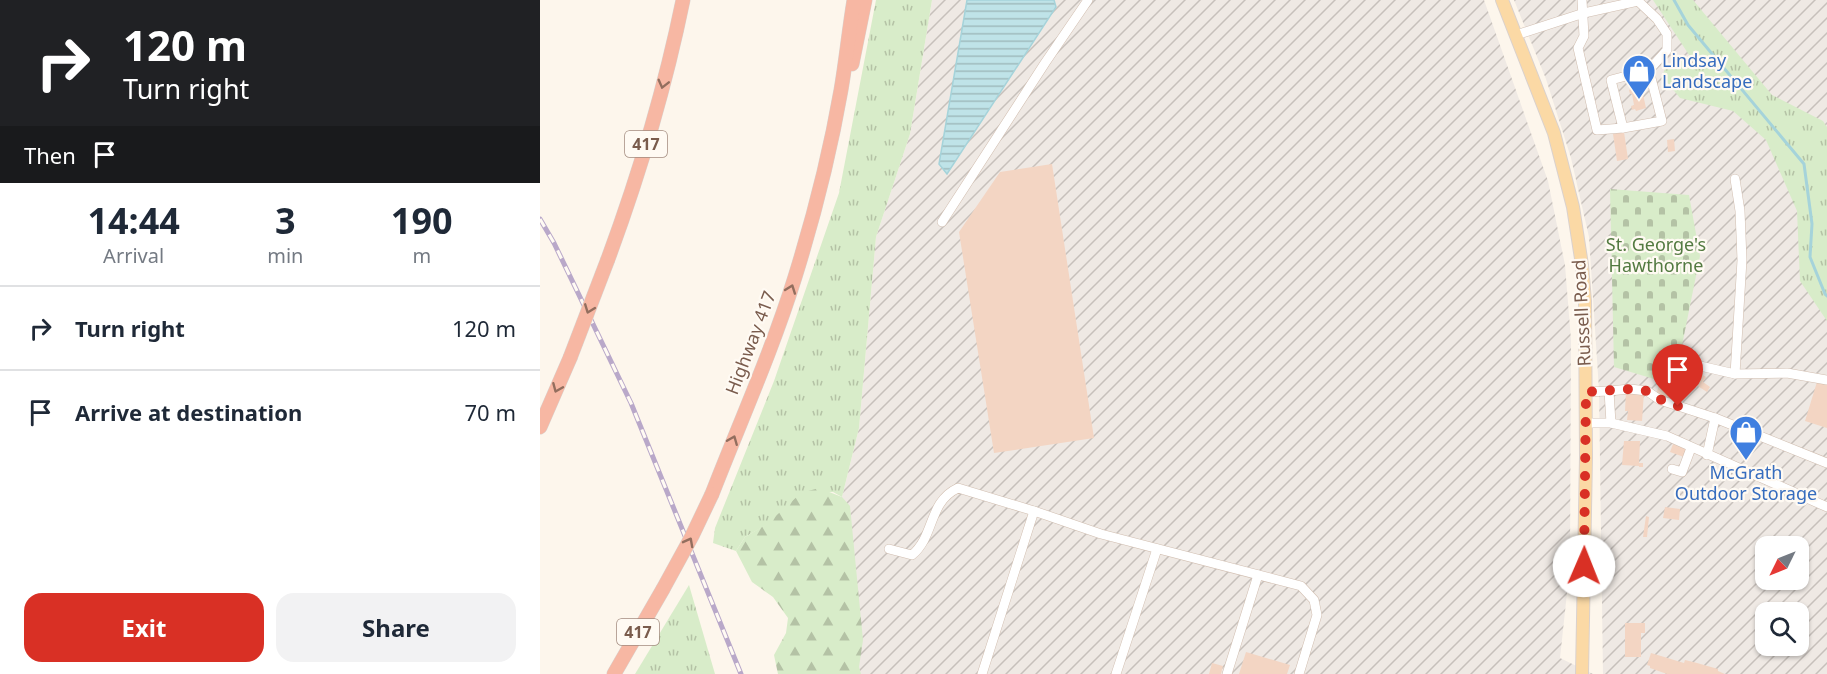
<!DOCTYPE html>
<html lang="en">
<head>
<meta charset="utf-8">
<style>
  :root { --surface:#fff; --page:#f2f2f3; --text:#1f2937; --muted:#747a83; --line:#e0e1e3; --accent:#d93025 }
  body { margin:0; font-family:"Noto Sans",sans-serif; background:var(--page); color:var(--text); height:100vh; display:flex; flex-direction:column; font-size:22px; white-space:nowrap }
  * { box-sizing:border-box; margin:0 }
  p { font-size:20px; color:var(--muted) }
  .icon { flex:none; width:33px; height:33px; fill:none; stroke:currentColor; stroke-width:2; stroke-linecap:round; stroke-linejoin:round }
  .map { position:relative; flex:1; overflow:hidden }
  .panel { display:flex; flex-direction:column; background:var(--surface); width:540px }
  .panel>* { flex:none }
  .top-card { background:#202124; color:#fff; overflow:hidden }
  .needle { width:39px; rotate:227deg }
  .tools { position:absolute; left:1215px; top:536px; display:grid; gap:12px }
  .tools a { display:grid; place-items:center; width:54px; height:54px; border-radius:12px; background:var(--surface); box-shadow:0 2px 4px #0004; font-size:30px }
  .pin { position:absolute; display:grid; place-items:center; width:51px; height:51px; color:#fff; margin:-62px -26px; border-radius:50% 50% 50% 0; rotate:-45deg; box-shadow:0 0 6px #0007 }
  .pin .icon { rotate:45deg }
  .me { position:absolute; width:66px; margin:-33px; rotate:1deg; stroke-linejoin:round; filter:drop-shadow(0 0 4px #0008) }
  .turn { display:flex; align-items:center; gap:21px; height:126px; padding:0 24px; font-size:27px }
  .turn .icon { width:78px; height:78px; stroke-width:2.5 }
  .turn b { display:block; font-size:42px; line-height:51px }
  .then { display:flex; align-items:center; height:57px; padding:0 24px; background:#0003; gap:12px; font-size:22px }
  .eta { display:flex; justify-content:space-evenly; align-items:center; height:102px; text-align:center }
  .eta b { font-size:36px; font-weight:700; line-height:42px }
  .button { display:flex; gap:12px; margin-top:auto; padding:12px 24px }
  .button a { flex:1; height:69px; border-radius:18px; background:var(--accent); color:#fff; font-size:24px; font-weight:700; line-height:69px; text-align:center }
  .button a+a { background:var(--page); color:var(--text) }
  ul { padding:0; list-style:none }
  li { display:flex; align-items:center; gap:18px; height:84px; padding:0 24px; border-top:2px solid var(--line) }
  li div { flex:1 }
  li b { display:block; font-size:22px }
  li em { font-style:normal }
  main { display:flex; flex:1; min-height:0 }
  .map>svg:first-child { display:block }
  .industrial { fill:url(#industrial-furrows); fill-rule:evenodd }
  .grass { fill:url(#grass-tufts) }
  .forest { fill:url(#forest-firs) }
  .cemetery { fill:url(#cemetery-stones) }
  .water { fill:url(#water-rules); stroke:#a5d3da; stroke-width:1.5 }
  .lines { fill:none; stroke-linecap:round; stroke-linejoin:round }
  .stream { stroke:#a5d3da; stroke-width:3 }
  .building { fill:#f3d5c3 }
  .minor-casing { stroke:#d1beb0; stroke-width:10 }
  .major-casing { stroke:#dad1cd; stroke-width:14 }
  .highway-casing { stroke:#dad1cd; stroke-width:15 }
  .minor { stroke:#fff; stroke-width:9 }
  .major { stroke:#fbd9a5; stroke-width:12 }
  .highway { stroke:#f7b7a3; stroke-width:14 }
  .rail-casing { stroke:#b9a8c9; stroke-width:5 }
  .rail { stroke:#fffaf3; stroke-width:3; stroke-dasharray:9; stroke-linecap:butt }
  .highway-bridge-casing { stroke:#dad1cd; stroke-width:15; stroke-linecap:butt }
  .highway-bridge { stroke:#f7b7a3; stroke-width:14 }
  .oneway { stroke:#936e5e }
  .route { stroke:#d93025; stroke-width:10; stroke-dasharray:0 18 }
  .labels { text-anchor:middle; stroke-width:4.5; stroke-linejoin:round; paint-order:stroke }
  .shield { fill:#fffaf3; stroke:#a28b7f; stroke-width:1.5 }
  .shield-label { font-size:16px; font-weight:bold; fill:#7a5c4d }
  .shop-label { font-size:18px; fill:#366cbe; stroke:#fffaf3; text-anchor:start }
  .park-label { font-size:18px; fill:#537a41; stroke:#fffaf3 }
  .street-label { font-size:18px; fill:#7a5c4d; stroke:#fffaf3 }
</style>
</head>
<body>
<main>
<section class="panel">
<div class="top-card">
<div class="turn"><svg class="icon" aria-label="right" viewBox="0 0 24 24"><path d="M7 20v-9h11M14 6l5 5-5 5"/></svg><div><b>120 m</b>Turn right</div></div>
<div class="then">Then<svg class="icon" aria-label="arrive" viewBox="0 0 24 24"><path d="M6 21V4h12l-3 4 3 4H6"/></svg></div>
</div>
<div class="eta">
<div><b>14:44</b><p>Arrival</p></div>
<div><b>3</b><p>min</p></div>
<div><b>190</b><p>m</p></div>
</div>
<ul>
<li><svg class="icon" aria-label="right" viewBox="0 0 24 24"><path d="M7 20v-9h11M14 6l5 5-5 5"/></svg><div><b>Turn right</b></div><em>120 m</em></li>
<li><svg class="icon" aria-label="arrive" viewBox="0 0 24 24"><path d="M6 21V4h12l-3 4 3 4H6"/></svg><div><b>Arrive at destination</b></div><em>70 m</em></li>
</ul>
<div class="button"><a>Exit</a><a>Share</a></div>
</section>
<div class="map">
<svg width="1287" height="674" viewBox="0 0 1287 674">
  <defs>
    <pattern id="industrial-furrows" width="10" height="10" patternUnits="userSpaceOnUse" patternTransform="scale(1.5)"><rect width="10" height="10" fill="#efe9e4"/><path d="M-1 1l2-2M0 10L10 0M9 11l2-2" fill="none" stroke="#c7c0bb"/></pattern>
    <pattern id="grass-tufts" width="24" height="20" patternUnits="userSpaceOnUse" patternTransform="scale(1.5)"><rect width="24" height="20" fill="#d8ecc9"/><path d="M3 7l-1-3M5 7V3M7 7l1-3M15 17l-1-3M17 17v-4M19 17l1-3" fill="none" stroke="#b4c2a5"/></pattern>
    <pattern id="forest-firs" width="22" height="20" patternUnits="userSpaceOnUse" patternTransform="scale(1.5)"><rect width="22" height="20" fill="#d8ecc9"/><path d="M5 1l3.5 6h-7zM16 11l3.5 6h-7z" fill="#b4c2a5"/></pattern>
    <pattern id="cemetery-stones" width="16" height="16" patternUnits="userSpaceOnUse" patternTransform="scale(1.5)"><rect width="16" height="16" fill="#d8ecc9"/><path d="M2 7V4a2 2 0 0 1 4 0v3zM10 15v-3a2 2 0 0 1 4 0v3z" fill="#b4c2a5"/></pattern>
    <pattern id="water-rules" width="6" height="5" patternUnits="userSpaceOnUse" patternTransform="scale(1.5)"><rect width="6" height="5" fill="#bfe3e8"/><path d="M0 2.5h6" fill="none" stroke="#a0bbbe"/></pattern>
  </defs>
  <rect width="100%" height="100%" fill="#fdf6ec"/>
  <g class="industrial">
    <polygon points="392,0 944,0 1008,181 1025,265 1031,340 1030,565 1020,658 1053,674 280,674 302,497 319,428 336,237 370,134"/>
    <path d="M974 0H1287V674H1063L1059 390 1049 237 1031 158 1006 79ZM1226 546H1258V579H1226ZM1226 612H1258V645H1226Z"/>
  </g>
  <g class="grass">
    <polygon points="336,0 392,0 370,134 336,237 319,428 302,497 293,492 262,493 228,524 205,537 196,551 173,543 175,528 234,381 299,193"/>
    <polygon points="1113,0 1153,0 1232,95 1283,121 1287,127 1287,321 1260,281 1257,211 1226,140 1193,111 1140,98 1122,76 1126,67 1139,59 1155,64"/>
    <polygon points="149,585 175,674 95,674"/>
  </g>
  <polygon class="forest" points="279,488 302,497 310,506 323,640 319,667 321,674 238,674 234,655 246,633 248,618 233,597 212,582 196,551 205,537 227,524 261,493"/>
  <polygon class="cemetery" points="1070,189 1149,195 1160,256 1134,385 1074,367"/>
  <polygon class="water" points="427,0 514,0 516,7 407,174 399,164"/>
  <g class="lines">
    <polyline class="stream" points="1134,0 1148,25 1264,164 1272,224 1270,257 1285,294 1287,296"/>
  </g>
  <g class="building">
    <polygon points="1097,85 1100,90 1102,90 1106,108 1096,111 1095,109 1092,110 1091,106 1094,105 1092,94 1090,94 1089,90"/>
    <polygon points="1084,132 1088,159 1077,161 1073,134"/>
    <polygon points="1134,139 1135,151 1128,152 1127,140"/>
    <polygon points="512,164 554,438 454,453 419,232 460,172"/>
    <polygon points="1151,374 1158,379 1161,374 1166,377 1163,382 1170,387 1167,392 1147,379"/>
    <polygon points="1277,382 1287,385 1287,428 1265,421"/>
    <polygon points="1119,385 1143,392 1140,402 1116,395"/>
    <polygon points="1086,391 1104,392 1102,421 1087,420 1088,411 1085,411"/>
    <polygon points="1084,441 1100,441 1099,463 1103,463 1103,467 1099,467 1099,466 1082,465"/>
    <polygon points="1133,444 1147,448 1144,457 1130,452"/>
    <polygon points="1125,507 1140,509 1139,520 1123,518"/>
    <polygon points="1106,516 1109,517 1107,537 1103,537"/>
    <polygon points="1085,623 1105,623 1105,633 1101,633 1101,657 1085,657"/>
    <polygon points="706,652 750,665 747,674 699,674"/>
    <polygon points="1111,653 1144,663 1145,660 1157,663 1178,669 1178,671 1185,674 1127,674 1110,668 1110,666 1107,665"/>
    <polygon points="672,663 683,666 681,674 669,674"/>
  </g>
  <g class="lines">
    <defs>
      <g id="minor">
        <polyline points="976,35 1044,13 1098,1 1117,19 1127,34 1127,50 1109,70 1122,121 1083,128 1057,130 1038,48 1044,36 1042,0"/>
        <polyline points="1083,128 1071,80 1109,70"/>
        <polyline points="402,222 505,63 548,0"/>
        <polyline points="1156,365 1195,374 1247,373 1287,380"/>
        <polyline points="1195,374 1202,260 1200,211 1195,179"/>
        <polyline points="1069,391 1090,389 1107,391 1120,400 1175,418"/>
        <polyline points="1046,392 1069,391 1071,423"/>
        <polyline points="1046,423 1071,423 1127,436 1287,507"/>
        <polyline points="1167,455 1175,418 1287,463"/>
        <polyline points="1132,469 1142,472 1151,448"/>
        <path d="M349 549 372 555C395 536 388 502 418 488L494 511 561 534 761 586 774 600 777 615 759 674"/>
        <polyline points="442,674 494,511"/>
        <polyline points="576,674 617,549"/>
        <polyline points="687,674 718,575"/>
      </g>
      <polyline id="major" points="962,0 1014,133 1033,207 1042,265 1045,301 1046,457 1042,674"/>
      <g id="highway">
        <polyline points="312,64 325,0"/>
        <path d="M68 259C99 175 125 88 143 0"/>
        <polyline points="0,427 30,358"/>
        <path d="M172 494C200 422 232 351 255 277 274 216 290 153 301 90 306 61 309 30 314 0"/>
        <polyline points="74,674 123,589"/>
      </g>
    </defs>
    <use href="#minor" class="minor-casing"/>
    <use href="#major" class="major-casing"/>
    <use href="#highway" class="highway-casing"/>
    <use href="#minor" class="minor"/>
    <use href="#major" class="major"/>
    <use href="#highway" class="highway"/>
    <defs>
      <polyline id="rail" points="0,219 14,243 91,403 201,674"/>
    </defs>
    <use href="#rail" class="rail-casing"/>
    <use href="#rail" class="rail"/>
    <defs>
      <g id="highway-bridge">
        <polyline points="30,358 68,259"/>
        <polyline points="123,589 152,536 172,494"/>
      </g>
    </defs>
    <use href="#highway-bridge" class="highway-bridge-casing"/>
    <use href="#highway-bridge" class="highway-bridge"/>
  </g>
  <defs><path id="oneway-chevron" d="M-2-3.5L2.5 0L-2 3.5" fill="none" stroke-width="1.6" stroke-linecap="round" stroke-linejoin="round" transform="scale(1.5)"/></defs>
  <g class="oneway">
    <use href="#oneway-chevron" transform="translate(123 84) rotate(104)"/>
    <use href="#oneway-chevron" transform="translate(251 289) rotate(-70)"/>
    <use href="#oneway-chevron" transform="translate(49 309) rotate(111)"/>
    <use href="#oneway-chevron" transform="translate(17 388) rotate(113)"/>
    <use href="#oneway-chevron" transform="translate(193 440) rotate(-68)"/>
    <use href="#oneway-chevron" transform="translate(149 542) rotate(-62)"/>
  </g>
  <g class="lines">
    <polyline class="route" points="1044,566 1046,392 1090,389 1107,391 1114,397 1138,406"/>
  </g>
  <defs>
    <symbol id="shop-pin" viewBox="-11 -11 22 30"><path d="M0 17L-7.5 6A9.5 9.5 0 1 1 7.5 6Z" fill="#3f7fe0" stroke="#fffaf3"/><path d="M-5-2.5h2.3a2.7 3.5 0 0 1 5.4 0H5L5.5 6h-11ZM-1.5-2.5h3a1.5 2.3 0 0 0-3 0Z" fill="#fff"/></symbol>
  </defs>
  <g fill-rule="evenodd">
    <use href="#shop-pin" x="1080" y="52" width="38" height="52"/>
    <use href="#shop-pin" x="1187" y="413" width="38" height="52"/>
  </g>
  <g class="labels">
    <g class="shield">
      <rect x="85" y="131" width="42" height="26" rx="4.5"/>
      <rect x="77" y="619" width="42" height="26" rx="4.5"/>
    </g>
    <g class="shield-label">
      <text x="106" y="150">417</text>
      <text x="98" y="638">417</text>
    </g>
    <g class="shop-label">
      <text x="1122" y="67">Lindsay<tspan x="1122" dy="21">Landscape</tspan></text>
      <text x="1206" y="479" text-anchor="middle">McGrath<tspan x="1206" dy="21">Outdoor Storage</tspan></text>
    </g>
    <g class="park-label">
      <text x="1116" y="251">St. George's<tspan x="1116" dy="21">Hawthorne</tspan></text>
    </g>
    <g class="street-label">
      <text transform="translate(1042 313) rotate(-93)" y="6">Russell Road</text>
      <text transform="translate(211 343) rotate(-69)" y="6">Highway 417</text>
    </g>
  </g>
</svg>
<div class="tools">
<a><svg class="needle" viewBox="-14 -14 28 28"><path d="M0-13l5 13h-10z" fill="#e53935"/><path d="M0 13l5-13h-10z" fill="#747a83"/></svg></a>
<a><svg class="icon" aria-label="search" viewBox="0 0 24 24"><circle cx="10" cy="10" r="6"/><path d="M15 15l6 6"/></svg></a>
</div>
<div class="pin" style="left:1138px;top:406px;background:#d93025"><svg class="icon" aria-label="arrive" viewBox="0 0 24 24"><path d="M6 21V4h12l-3 4 3 4H6"/></svg></div>
<svg class="me" style="left:1044px;top:566px" viewBox="-20 -20 40 40"><circle r="19" fill="#fff"/><path d="M0-13L10 11 0 6-10 11z" fill="#d93025"/></svg>
</div>
</main>
</body>
</html>
